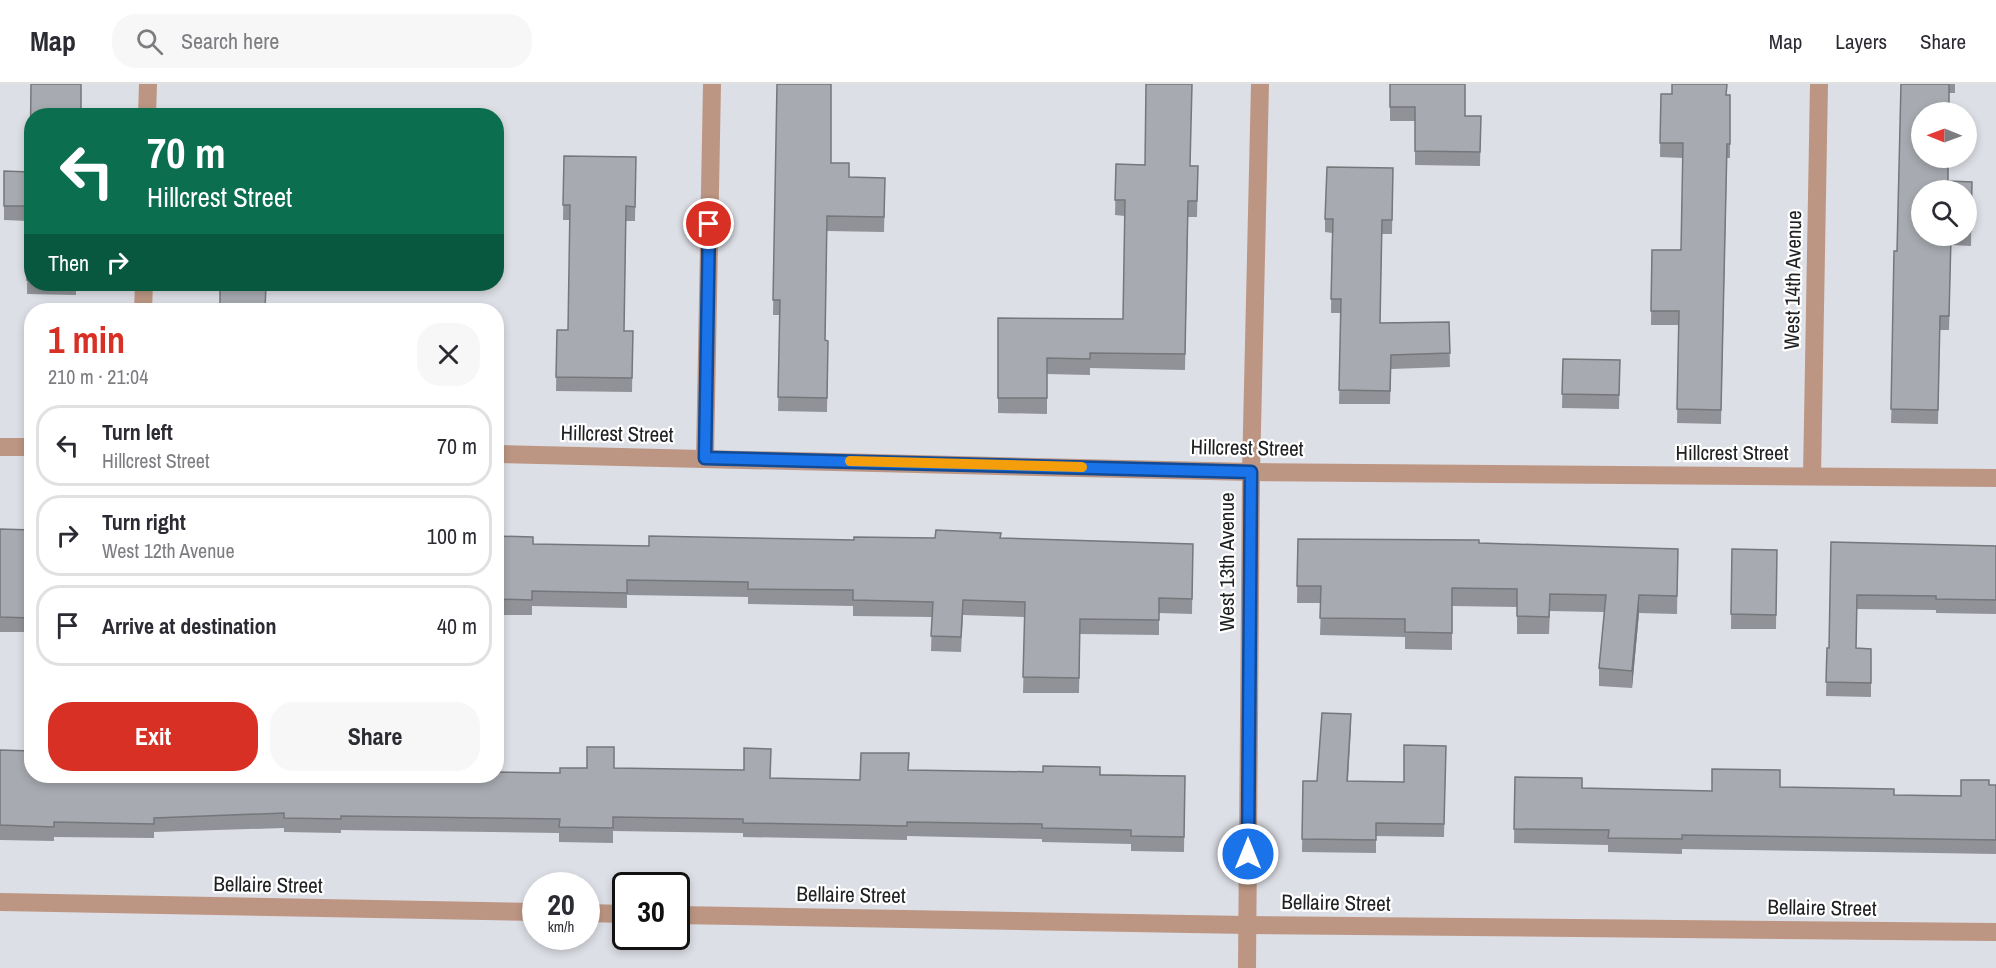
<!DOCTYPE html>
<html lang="en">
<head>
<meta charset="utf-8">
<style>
  :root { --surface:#fff; --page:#f7f7f7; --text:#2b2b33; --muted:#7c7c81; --line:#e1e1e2; --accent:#d93025 }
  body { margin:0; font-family:"Archivo Narrow",sans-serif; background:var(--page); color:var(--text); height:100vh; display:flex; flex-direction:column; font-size:22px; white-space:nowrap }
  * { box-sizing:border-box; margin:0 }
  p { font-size:20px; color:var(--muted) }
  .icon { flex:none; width:33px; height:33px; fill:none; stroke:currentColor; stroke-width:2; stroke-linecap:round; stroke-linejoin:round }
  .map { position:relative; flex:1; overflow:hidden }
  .drawer { position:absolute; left:24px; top:219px; width:480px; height:480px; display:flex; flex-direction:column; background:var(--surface); border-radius:24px; box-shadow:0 3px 9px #0003 }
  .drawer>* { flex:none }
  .guide { position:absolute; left:24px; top:24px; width:480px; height:183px; border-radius:24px; box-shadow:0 3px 9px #0003; background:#0b6e4f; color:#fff; overflow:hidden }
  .needle { width:39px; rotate:271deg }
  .controls { position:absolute; left:1911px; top:18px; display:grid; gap:12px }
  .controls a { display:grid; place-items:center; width:66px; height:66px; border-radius:50%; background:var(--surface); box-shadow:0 3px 9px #0003; font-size:30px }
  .speed { position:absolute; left:522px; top:788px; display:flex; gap:12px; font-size:30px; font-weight:700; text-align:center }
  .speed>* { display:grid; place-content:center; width:78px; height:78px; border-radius:50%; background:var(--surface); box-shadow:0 3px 9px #0003; line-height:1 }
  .speed small { font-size:15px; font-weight:400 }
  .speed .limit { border:3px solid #111; border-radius:9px; background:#fff; color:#111 }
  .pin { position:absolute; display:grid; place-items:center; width:51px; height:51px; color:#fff; margin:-26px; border:3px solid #fff; border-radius:50%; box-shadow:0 2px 6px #0007 }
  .me { position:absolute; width:66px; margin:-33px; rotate:0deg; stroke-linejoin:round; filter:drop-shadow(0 0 4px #0008) }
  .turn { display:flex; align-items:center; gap:21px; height:126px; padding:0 24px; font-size:27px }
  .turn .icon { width:78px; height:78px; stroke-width:2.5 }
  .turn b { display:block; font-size:42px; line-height:51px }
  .then { display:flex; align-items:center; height:57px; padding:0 24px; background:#0003; gap:12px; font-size:22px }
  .round { display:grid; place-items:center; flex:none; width:63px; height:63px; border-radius:24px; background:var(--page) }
  .headline { display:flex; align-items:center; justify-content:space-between; height:102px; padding:0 24px }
  h1 { font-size:36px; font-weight:700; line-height:45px; color:var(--accent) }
  .primary-button { display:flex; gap:12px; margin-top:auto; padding:12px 24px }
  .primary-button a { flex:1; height:69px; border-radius:24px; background:var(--accent); color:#fff; font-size:24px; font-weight:700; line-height:69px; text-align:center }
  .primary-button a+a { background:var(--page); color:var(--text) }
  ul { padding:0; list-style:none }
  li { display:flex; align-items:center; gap:18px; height:81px; margin:0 12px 9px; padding:0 12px; border:3px solid var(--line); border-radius:24px }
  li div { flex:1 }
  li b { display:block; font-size:22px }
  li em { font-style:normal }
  header { display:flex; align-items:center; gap:36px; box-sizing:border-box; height:84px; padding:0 30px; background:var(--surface); border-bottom:2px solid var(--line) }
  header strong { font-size:28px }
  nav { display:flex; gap:33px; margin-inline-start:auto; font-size:21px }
  .search { width:420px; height:54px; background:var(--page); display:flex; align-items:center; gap:15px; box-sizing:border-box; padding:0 21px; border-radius:24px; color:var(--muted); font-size:22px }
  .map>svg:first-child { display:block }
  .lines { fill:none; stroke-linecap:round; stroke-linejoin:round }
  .minor { stroke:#bd9683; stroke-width:18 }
  .wall { fill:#909297; fill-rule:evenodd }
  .shaded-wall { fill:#75777b }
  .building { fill:#a7aab0; stroke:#75777b; stroke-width:1.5 }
  .route-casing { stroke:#114b97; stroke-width:15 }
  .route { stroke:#1a73e8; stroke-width:10 }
  .slow { stroke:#f59e0b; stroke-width:10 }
  .labels { text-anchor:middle; stroke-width:4.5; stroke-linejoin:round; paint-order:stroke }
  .street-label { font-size:21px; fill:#202123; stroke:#fff }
</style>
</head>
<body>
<header>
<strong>Map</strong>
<div class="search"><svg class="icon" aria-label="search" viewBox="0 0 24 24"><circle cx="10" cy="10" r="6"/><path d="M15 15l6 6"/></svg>Search here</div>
<nav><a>Map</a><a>Layers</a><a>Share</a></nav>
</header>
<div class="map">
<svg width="1996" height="884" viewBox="0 0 1996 884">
  <rect width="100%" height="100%" fill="#dddfe6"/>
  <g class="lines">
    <g class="minor">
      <polyline points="147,32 148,0"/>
      <polyline points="143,226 144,200"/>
      <polyline points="0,363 32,363"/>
      <polyline points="496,370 1251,388 1996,394"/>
      <polyline points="705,374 712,0"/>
      <polyline points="1812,392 1819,0"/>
      <polyline points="0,818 536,828"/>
      <polyline points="586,829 626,830"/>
      <polyline points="676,831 1247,841 1996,848"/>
      <polyline points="1247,884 1251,388 1260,0"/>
    </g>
  </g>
  <g class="wall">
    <polygon points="777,0 831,79 849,93 885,108 884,148 827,147 825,256 828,257 827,328 778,327 780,231 773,231"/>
    <polygon points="1390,0 1465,32 1481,32 1480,82 1415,81 1415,37 1390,37"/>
    <path d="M1901 0H1955V9H1949L1948 97 1972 98 1971 162 1951 161 1949 246H1940L1938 340 1891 339 1897 167ZM1966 106V152H1922Z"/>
    <polygon points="1661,10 1730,11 1730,74 1727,74 1721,340 1677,339 1679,241 1651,241 1652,166 1681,166 1683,74 1660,73"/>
    <polygon points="32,32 32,200 76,200 76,211 27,210 28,137 4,136 4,87 30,88"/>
    <polygon points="564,72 636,73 635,137 626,137 624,247 633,247 632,308 556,307 557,246 568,246 570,136 563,136"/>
    <polygon points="1116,80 1198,82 1197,133 1188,133 1185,286 1090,284 1090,291 1047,290 1047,330 998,329 998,234 1123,235 1125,132 1115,131"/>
    <polygon points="1393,84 1392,150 1382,150 1380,239 1449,238 1450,283 1391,285 1390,320 1339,320 1341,229 1331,229 1332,149 1325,148 1325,135"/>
    <polygon points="1563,275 1620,276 1619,325 1562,324"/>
    <polygon points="0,445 32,446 32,548 0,548"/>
    <polygon points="496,452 533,460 649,462 854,456 1001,454 1193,460 1192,530 1159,529 1159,551 1080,550 1079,609 1023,609 1025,533 963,531 961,568 931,567 932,533 853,532 853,522 748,520 748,513 627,511 627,524 532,522 532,531 496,531"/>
    <polygon points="1298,455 1678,465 1677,530 1639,529 1632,604 1599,602 1599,584 1604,528 1550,527 1549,550 1517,550 1517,523 1452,522 1452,566 1405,565 1405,553 1320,551 1321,519 1297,519"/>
    <polygon points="1831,458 1996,462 1996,530 1936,529 1936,526 1857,525 1856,564 1871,565 1871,613 1826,612 1827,564 1829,564"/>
    <polygon points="1732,465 1777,466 1776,545 1731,545"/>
    <polygon points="1351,644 1348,697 1404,698 1446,662 1444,753 1376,752 1376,769 1302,768 1303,697 1317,697"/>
    <polygon points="0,666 32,692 560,689 587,684 614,684 771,694 860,696 909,686 1185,692 1184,768 1131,767 1131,760 1042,758 1042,755 907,752 907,756 743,753 743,749 613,747 613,759 559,758 559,749 341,746 341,749 284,748 284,744 154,748 154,754 54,753 54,757 0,756"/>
    <polygon points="1515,693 1582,704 1712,707 1780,703 1894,711 1961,712 1989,701 1996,701 1996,770 1682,765 1682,770 1608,768 1608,761 1514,759"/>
  </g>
  <polygon class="shaded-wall" points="1639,511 1639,529 1632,604 1632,587"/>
  <g class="building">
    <polygon points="31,0 81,0 81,32 32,32 32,196 27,196 28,122 4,122 4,87 30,88"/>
    <polygon points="777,0 831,0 831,79 849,79 849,93 885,94 884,133 827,132 825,256 828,257 827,314 778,313 780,216 773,216"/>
    <polygon points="1146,0 1192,0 1190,82 1198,82 1197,117 1188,117 1185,270 1090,269 1090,275 1047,274 1047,314 998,314 998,234 1123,235 1125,116 1115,116 1116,80 1145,81"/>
    <polygon points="1390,0 1465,0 1465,32 1481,32 1480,68 1415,67 1415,23 1390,23"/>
    <polygon points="1672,0 1727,0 1726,11 1730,11 1730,60 1727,60 1721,326 1677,325 1679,227 1651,227 1652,166 1681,166 1683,59 1660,59 1661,10 1672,10"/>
    <polygon points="1901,0 1949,0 1949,28 1922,28 1922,74 1948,74 1948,97 1972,98 1971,147 1966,147 1966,106 1922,106 1922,152 1951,152 1949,232 1940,232 1938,326 1891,325 1894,167 1897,167"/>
    <polygon points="564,72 636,73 635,123 626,122 624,247 633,247 632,294 556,293 557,246 568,246 570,121 563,121"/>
    <polygon points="1327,83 1393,84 1392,136 1382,136 1380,239 1449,238 1450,269 1391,271 1390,307 1339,306 1341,215 1331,215 1333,135 1325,135"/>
    <polygon points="220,200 266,200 265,226 220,226"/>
    <polygon points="1563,275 1620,276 1619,311 1562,310"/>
    <polygon points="0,445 32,446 32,534 0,533"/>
    <polygon points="936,446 1001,449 1000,454 1193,460 1192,515 1159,514 1159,536 1080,535 1079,594 1023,593 1025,518 963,516 961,553 931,552 933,518 853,516 853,506 748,505 748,498 627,496 627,509 532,507 532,516 496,515 496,452 533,453 533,460 649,462 649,452 854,456 854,453 935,454"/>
    <polygon points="1298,455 1479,456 1479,459 1678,465 1677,512 1639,511 1632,587 1599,584 1606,511 1550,510 1549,533 1517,532 1517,505 1452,504 1452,549 1405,548 1405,535 1320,534 1321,502 1297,502"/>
    <polygon points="1831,458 1996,462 1996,516 1936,515 1936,512 1857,511 1856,564 1871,565 1871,599 1826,598 1827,564 1829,564"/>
    <polygon points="1732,465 1777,466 1776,531 1731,530"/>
    <polygon points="1322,629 1351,630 1347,697 1404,698 1404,661 1446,662 1444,740 1376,739 1376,756 1302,755 1303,697 1317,697"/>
    <polygon points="587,663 614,663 614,684 744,686 744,664 771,665 770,694 860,696 861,669 909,669 908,686 1043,688 1043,682 1100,683 1100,691 1185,692 1184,753 1131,752 1131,746 1042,744 1042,740 907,738 907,742 743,739 743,735 613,733 613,744 559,743 560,735 341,732 341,735 284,734 284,729 154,734 154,740 54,738 54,743 0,741 0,666 32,667 32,692 496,692 496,688 560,689 560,684 587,684"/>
    <polygon points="1712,685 1780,686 1780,703 1894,705 1894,711 1961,712 1961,696 1989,696 1989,701 1996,701 1996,756 1682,751 1682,755 1608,754 1609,746 1514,745 1515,693 1582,694 1582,704 1712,707"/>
  </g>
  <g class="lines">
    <defs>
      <polyline id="route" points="709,140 705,374 1251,388 1248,770"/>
    </defs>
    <use href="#route" class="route-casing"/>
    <use href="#route" class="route"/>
    <polyline class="slow" points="850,377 1082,383"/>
  </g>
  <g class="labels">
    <g class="street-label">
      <text transform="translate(1793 196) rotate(-89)" y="7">West 14th Avenue</text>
      <text transform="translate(617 350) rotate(1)" y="7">Hillcrest Street</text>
      <text transform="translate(1247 364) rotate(1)" y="7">Hillcrest Street</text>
      <text x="1732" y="376">Hillcrest Street</text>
      <text transform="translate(1227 478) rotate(-90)" y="7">West 13th Avenue</text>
      <text transform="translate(268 801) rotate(1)" y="7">Bellaire Street</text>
      <text transform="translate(851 811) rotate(1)" y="7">Bellaire Street</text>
      <text transform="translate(1336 819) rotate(1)" y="7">Bellaire Street</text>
      <text transform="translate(1822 824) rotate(1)" y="7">Bellaire Street</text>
    </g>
  </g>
</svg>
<div class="controls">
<a><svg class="needle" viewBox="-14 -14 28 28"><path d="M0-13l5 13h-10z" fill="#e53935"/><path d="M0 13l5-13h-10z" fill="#7c7c81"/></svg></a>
<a><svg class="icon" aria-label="search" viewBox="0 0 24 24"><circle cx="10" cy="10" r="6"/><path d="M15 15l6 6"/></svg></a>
</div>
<div class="speed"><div>20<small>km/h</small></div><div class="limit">30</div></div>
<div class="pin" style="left:709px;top:140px;background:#d93025"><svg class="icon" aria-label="arrive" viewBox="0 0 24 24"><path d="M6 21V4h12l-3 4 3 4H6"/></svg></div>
<svg class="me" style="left:1248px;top:770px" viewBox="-20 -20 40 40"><circle r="17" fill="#1a73e8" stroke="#fff" stroke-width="3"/><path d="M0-11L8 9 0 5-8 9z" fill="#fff"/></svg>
<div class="guide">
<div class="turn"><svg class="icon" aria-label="left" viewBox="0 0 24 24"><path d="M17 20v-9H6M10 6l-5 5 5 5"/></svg><div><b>70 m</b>Hillcrest Street</div></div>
<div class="then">Then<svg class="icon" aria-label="right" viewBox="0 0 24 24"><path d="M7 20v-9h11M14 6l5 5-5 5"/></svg></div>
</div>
<section class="drawer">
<div class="headline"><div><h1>1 min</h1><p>210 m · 21:04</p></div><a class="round"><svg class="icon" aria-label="close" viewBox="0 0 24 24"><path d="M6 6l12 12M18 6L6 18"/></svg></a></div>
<ul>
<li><svg class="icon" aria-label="left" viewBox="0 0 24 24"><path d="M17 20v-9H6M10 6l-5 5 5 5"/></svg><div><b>Turn left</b><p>Hillcrest Street</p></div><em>70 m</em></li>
<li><svg class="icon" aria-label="right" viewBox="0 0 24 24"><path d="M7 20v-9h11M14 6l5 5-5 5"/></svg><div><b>Turn right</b><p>West 12th Avenue</p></div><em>100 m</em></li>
<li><svg class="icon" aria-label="arrive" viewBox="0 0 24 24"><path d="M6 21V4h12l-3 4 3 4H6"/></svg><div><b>Arrive at destination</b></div><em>40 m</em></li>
</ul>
<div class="primary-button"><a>Exit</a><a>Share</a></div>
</section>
</div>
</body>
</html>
